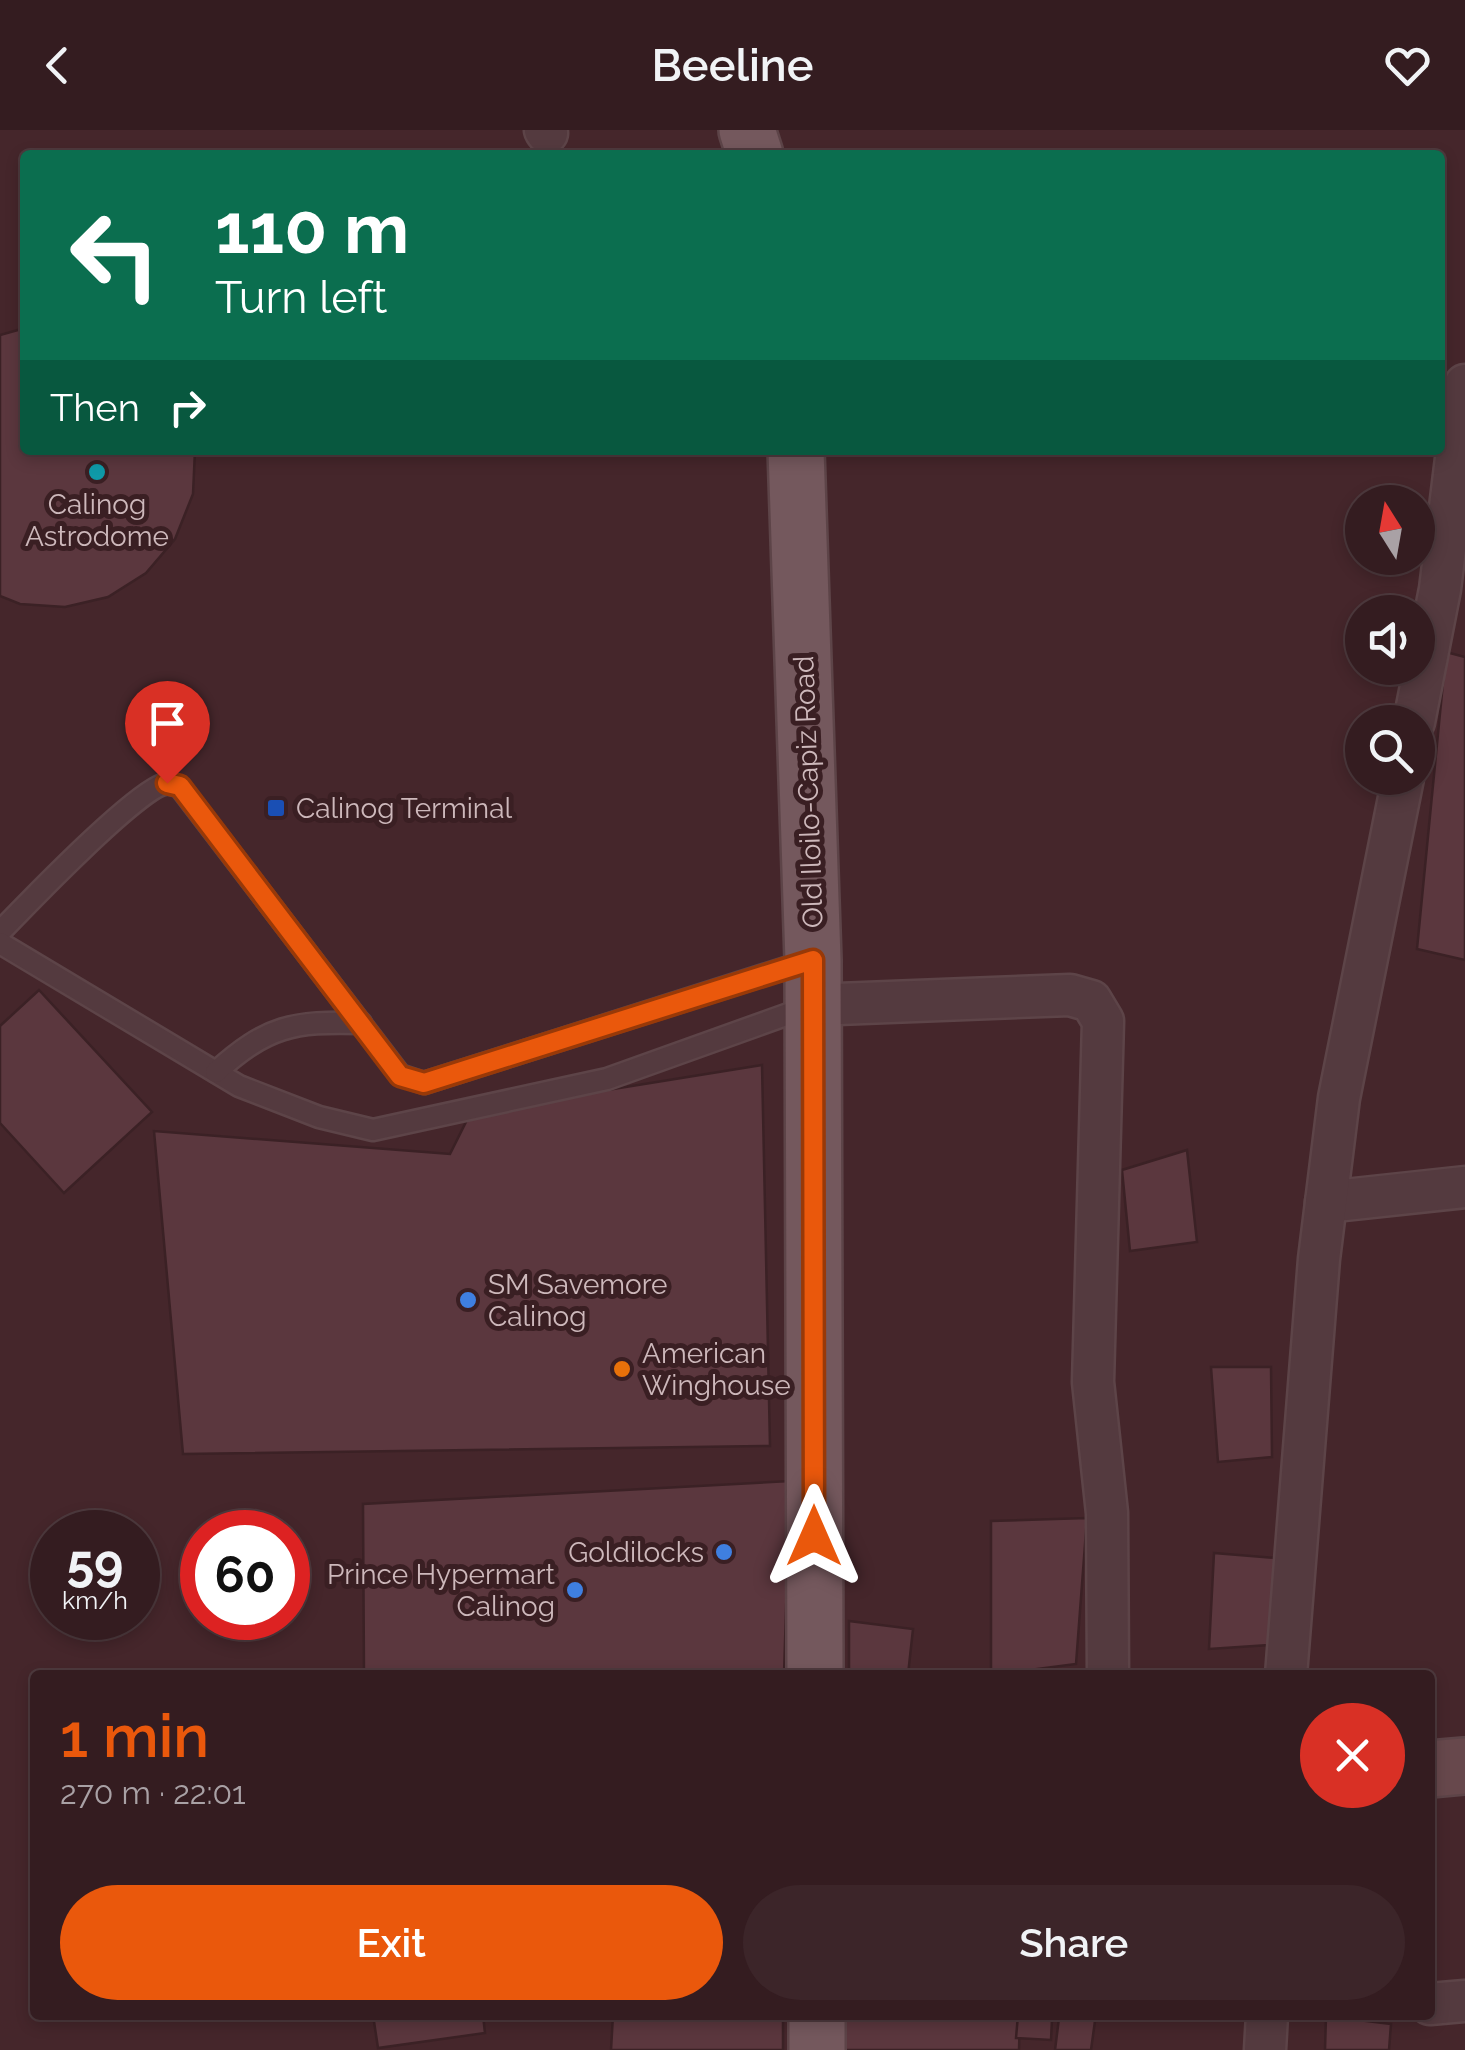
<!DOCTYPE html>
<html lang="en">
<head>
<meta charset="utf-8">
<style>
  :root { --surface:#341c20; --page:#3c2529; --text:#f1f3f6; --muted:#a9a1a5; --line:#4e3a3e; --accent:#ea580c }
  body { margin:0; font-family:Raleway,sans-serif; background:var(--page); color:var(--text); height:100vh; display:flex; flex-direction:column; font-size:38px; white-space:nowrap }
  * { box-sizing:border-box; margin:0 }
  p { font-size:32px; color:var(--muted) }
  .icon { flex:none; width:55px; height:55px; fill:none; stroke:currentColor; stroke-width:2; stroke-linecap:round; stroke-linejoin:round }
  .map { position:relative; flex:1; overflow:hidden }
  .panel { position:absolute; left:30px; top:1540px; width:1405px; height:350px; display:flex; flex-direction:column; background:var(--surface); border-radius:10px; box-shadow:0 5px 15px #0003,0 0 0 2px var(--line) }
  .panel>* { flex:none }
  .hud { position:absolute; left:20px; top:20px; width:1425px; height:305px; border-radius:10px; box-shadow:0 5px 15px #0003,0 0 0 2px var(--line); background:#0b6e4f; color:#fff; overflow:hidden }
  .needle { width:65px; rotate:349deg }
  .buttons { position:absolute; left:1345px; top:355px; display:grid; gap:20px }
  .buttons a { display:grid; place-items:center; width:90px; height:90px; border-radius:50%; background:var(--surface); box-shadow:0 5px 15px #0003,0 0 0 2px var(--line); font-size:50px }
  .speed { position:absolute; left:30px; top:1380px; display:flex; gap:20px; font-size:50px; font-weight:700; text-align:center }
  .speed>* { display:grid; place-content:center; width:130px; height:130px; border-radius:50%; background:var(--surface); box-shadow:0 5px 15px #0003,0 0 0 2px var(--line); line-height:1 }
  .speed small { font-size:25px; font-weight:400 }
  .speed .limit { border:15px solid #d22; background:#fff; color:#111 }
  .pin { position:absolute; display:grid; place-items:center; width:85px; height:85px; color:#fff; margin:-102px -42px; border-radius:50% 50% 50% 0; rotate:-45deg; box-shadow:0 0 10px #0007 }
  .pin .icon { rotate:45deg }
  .me { position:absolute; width:110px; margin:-55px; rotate:0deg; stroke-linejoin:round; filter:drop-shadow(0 0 8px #0008) }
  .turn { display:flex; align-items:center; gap:35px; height:210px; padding:0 30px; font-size:45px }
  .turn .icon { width:130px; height:130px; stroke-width:2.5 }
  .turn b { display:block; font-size:70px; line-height:85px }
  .then { display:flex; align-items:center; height:95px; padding:0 30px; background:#0003; gap:20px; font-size:38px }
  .round { display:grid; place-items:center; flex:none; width:105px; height:105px; border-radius:52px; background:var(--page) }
  .overview { display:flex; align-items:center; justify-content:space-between; height:170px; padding:0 30px }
  h1 { font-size:60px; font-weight:600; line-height:75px; color:var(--accent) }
  .primary-button { display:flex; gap:20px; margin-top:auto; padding:20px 30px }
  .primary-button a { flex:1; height:115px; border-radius:60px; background:var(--accent); color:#fff; font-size:40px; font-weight:600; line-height:115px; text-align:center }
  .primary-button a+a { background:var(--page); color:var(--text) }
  header { display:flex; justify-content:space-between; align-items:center; height:130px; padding:0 30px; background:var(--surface); font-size:45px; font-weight:600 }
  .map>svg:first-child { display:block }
  .building { fill:#5b373e; stroke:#3b2125; stroke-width:2.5 }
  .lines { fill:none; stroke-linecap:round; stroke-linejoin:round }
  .lane-casing { stroke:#5d4448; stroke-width:25 }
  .street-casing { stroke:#5d4448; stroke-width:45 }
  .secondary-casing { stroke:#5d4448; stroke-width:60 }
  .primary-casing { stroke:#5d4448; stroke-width:60 }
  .lane { stroke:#543a3f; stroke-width:20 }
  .street { stroke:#543a3f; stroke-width:40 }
  .secondary { stroke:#67484c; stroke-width:55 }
  .primary { stroke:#74585d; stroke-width:55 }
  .route-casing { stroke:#983908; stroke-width:25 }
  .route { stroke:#ea580c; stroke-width:18 }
  .culture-dot { fill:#0f9aa8; stroke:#3a1f23; stroke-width:4 }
  .transit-dot { fill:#1a4fb4; stroke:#3a1f23; stroke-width:4 }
  .shop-dot { fill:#3f7fe0; stroke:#3a1f23; stroke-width:4 }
  .food-dot { fill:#e8710a; stroke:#3a1f23; stroke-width:4 }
  .labels { text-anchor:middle; stroke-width:10; stroke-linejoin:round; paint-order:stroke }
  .poi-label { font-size:28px; fill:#cdb8bb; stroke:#3a1f23; text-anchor:start }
  .street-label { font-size:28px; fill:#cdb8bb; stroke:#3a1f23 }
</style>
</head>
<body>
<header><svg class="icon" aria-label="back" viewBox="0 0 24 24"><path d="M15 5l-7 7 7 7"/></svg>Beeline<svg class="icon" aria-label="heart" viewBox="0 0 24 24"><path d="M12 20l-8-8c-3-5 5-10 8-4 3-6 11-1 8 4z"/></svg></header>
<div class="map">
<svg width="1465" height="1920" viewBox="0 0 1465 1920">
  <rect width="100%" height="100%" fill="#45262b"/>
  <g class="building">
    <polygon points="25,198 25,320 195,320 193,364 175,409 146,443 108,467 65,477 20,474 0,466 0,205"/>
    <polygon points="1446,522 1465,527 1465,830 1417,819"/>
    <polygon points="39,860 152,982 64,1063 0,993 0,896"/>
    <polygon points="762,935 770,1316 183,1324 154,1001 450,1024 471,982"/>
    <polygon points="1187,1020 1197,1112 1130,1121 1122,1040"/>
    <polygon points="1211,1237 1271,1237 1272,1327 1218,1332"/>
    <polygon points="790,1351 784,1545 364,1545 363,1374"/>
    <polygon points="1087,1388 1076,1534 991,1545 991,1391"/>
    <polygon points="1214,1423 1276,1428 1269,1515 1209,1519"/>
    <polygon points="849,1491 913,1499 908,1545 849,1545"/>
    <polygon points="373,1885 483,1885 485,1903 378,1918"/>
    <polygon points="613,1885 783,1885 783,1920 611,1920"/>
    <polygon points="835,1885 1020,1885 1019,1920 834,1920"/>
    <polygon points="1018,1885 1110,1885 1109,1890 1095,1891 1091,1920 1055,1920 1059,1888 1052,1889 1051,1910 1016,1908"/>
    <polygon points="1326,1886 1391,1894 1389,1920 1325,1920"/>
  </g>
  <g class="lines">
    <defs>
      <g id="lane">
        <path d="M0 802C25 776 137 659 165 654 169 653 175 655 180 657L400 945 424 953 811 830"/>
        <polyline points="0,813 239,956 319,987 373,1000 607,949 808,877"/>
        <path d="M216 942C267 896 293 891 361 893"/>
      </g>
      <g id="street">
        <polyline points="545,0 547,3"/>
        <polyline points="1414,592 1440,459 1465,255"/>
        <polyline points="812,875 1070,865 1091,871 1103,891 1093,1252 1107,1383 1108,1545"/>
        <polyline points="1326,1072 1465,1057"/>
        <polyline points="1286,1545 1319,1129 1339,968 1403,648"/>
        <polyline points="1430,1874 1465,1871"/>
        <polyline points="1265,1920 1267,1885"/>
      </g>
      <polyline id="secondary" points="1430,1639 1465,1636"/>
      <g id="primary">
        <polyline points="747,0 755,25"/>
        <polyline points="796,320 813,830 815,1545"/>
        <polyline points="817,1885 817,1920"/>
      </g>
    </defs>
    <use href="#lane" class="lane-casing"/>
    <use href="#street" class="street-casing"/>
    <use href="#secondary" class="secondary-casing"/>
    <use href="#primary" class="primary-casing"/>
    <use href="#lane" class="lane"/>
    <use href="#street" class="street"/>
    <use href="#secondary" class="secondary"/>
    <use href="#primary" class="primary"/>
  </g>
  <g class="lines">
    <defs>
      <polyline id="route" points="167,653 180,656 400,946 424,953 813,830 814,1406"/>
    </defs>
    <use href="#route" class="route-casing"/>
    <use href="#route" class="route"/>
  </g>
  <circle class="culture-dot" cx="97" cy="342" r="10"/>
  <rect class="transit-dot" x="266" y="668" width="20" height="20" rx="5"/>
  <g class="shop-dot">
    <circle cx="468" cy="1170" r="10"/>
    <circle cx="724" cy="1422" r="10"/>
    <circle cx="575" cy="1460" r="10"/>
  </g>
  <circle class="food-dot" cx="622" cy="1239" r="10"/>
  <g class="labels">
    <g class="poi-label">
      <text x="97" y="384" text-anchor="middle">Calinog<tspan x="97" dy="32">Astrodome</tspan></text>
      <text x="296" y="688">Calinog Terminal</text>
      <text x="488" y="1164">SM Savemore<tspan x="488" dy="32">Calinog</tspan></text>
      <text x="642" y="1233">American<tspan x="642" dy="32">Winghouse</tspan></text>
      <text x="704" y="1432" text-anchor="end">Goldilocks</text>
      <text x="555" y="1454" text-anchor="end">Prince Hypermart<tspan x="555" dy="32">Calinog</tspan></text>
    </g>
    <g class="street-label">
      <text transform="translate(808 662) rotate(-92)" y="10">Old Iloilo-Capiz Road</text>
    </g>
  </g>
</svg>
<div class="buttons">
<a><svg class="needle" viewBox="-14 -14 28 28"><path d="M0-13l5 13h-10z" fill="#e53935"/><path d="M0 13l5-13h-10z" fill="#a9a1a5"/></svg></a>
<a><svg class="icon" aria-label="sound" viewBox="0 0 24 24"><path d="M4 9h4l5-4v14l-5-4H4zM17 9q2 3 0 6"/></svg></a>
<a><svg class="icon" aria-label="search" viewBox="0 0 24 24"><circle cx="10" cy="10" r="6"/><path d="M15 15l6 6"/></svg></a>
</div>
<div class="speed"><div>59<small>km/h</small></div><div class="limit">60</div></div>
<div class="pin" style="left:167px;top:653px;background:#d93025"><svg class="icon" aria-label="arrive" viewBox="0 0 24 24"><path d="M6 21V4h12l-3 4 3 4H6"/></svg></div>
<svg class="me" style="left:814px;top:1406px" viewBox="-20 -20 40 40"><path d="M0-17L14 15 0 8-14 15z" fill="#ea580c" stroke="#fff" stroke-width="4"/></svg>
<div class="hud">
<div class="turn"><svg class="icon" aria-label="left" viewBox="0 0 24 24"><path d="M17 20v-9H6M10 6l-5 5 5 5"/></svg><div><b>110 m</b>Turn left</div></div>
<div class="then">Then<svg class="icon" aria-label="right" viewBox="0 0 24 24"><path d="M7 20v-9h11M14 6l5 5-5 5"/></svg></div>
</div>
<section class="panel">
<div class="overview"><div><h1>1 min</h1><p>270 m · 22:01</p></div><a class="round" style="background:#d93025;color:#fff"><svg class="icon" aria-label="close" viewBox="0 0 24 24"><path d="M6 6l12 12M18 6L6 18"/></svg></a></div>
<div class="primary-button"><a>Exit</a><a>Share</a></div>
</section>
</div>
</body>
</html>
